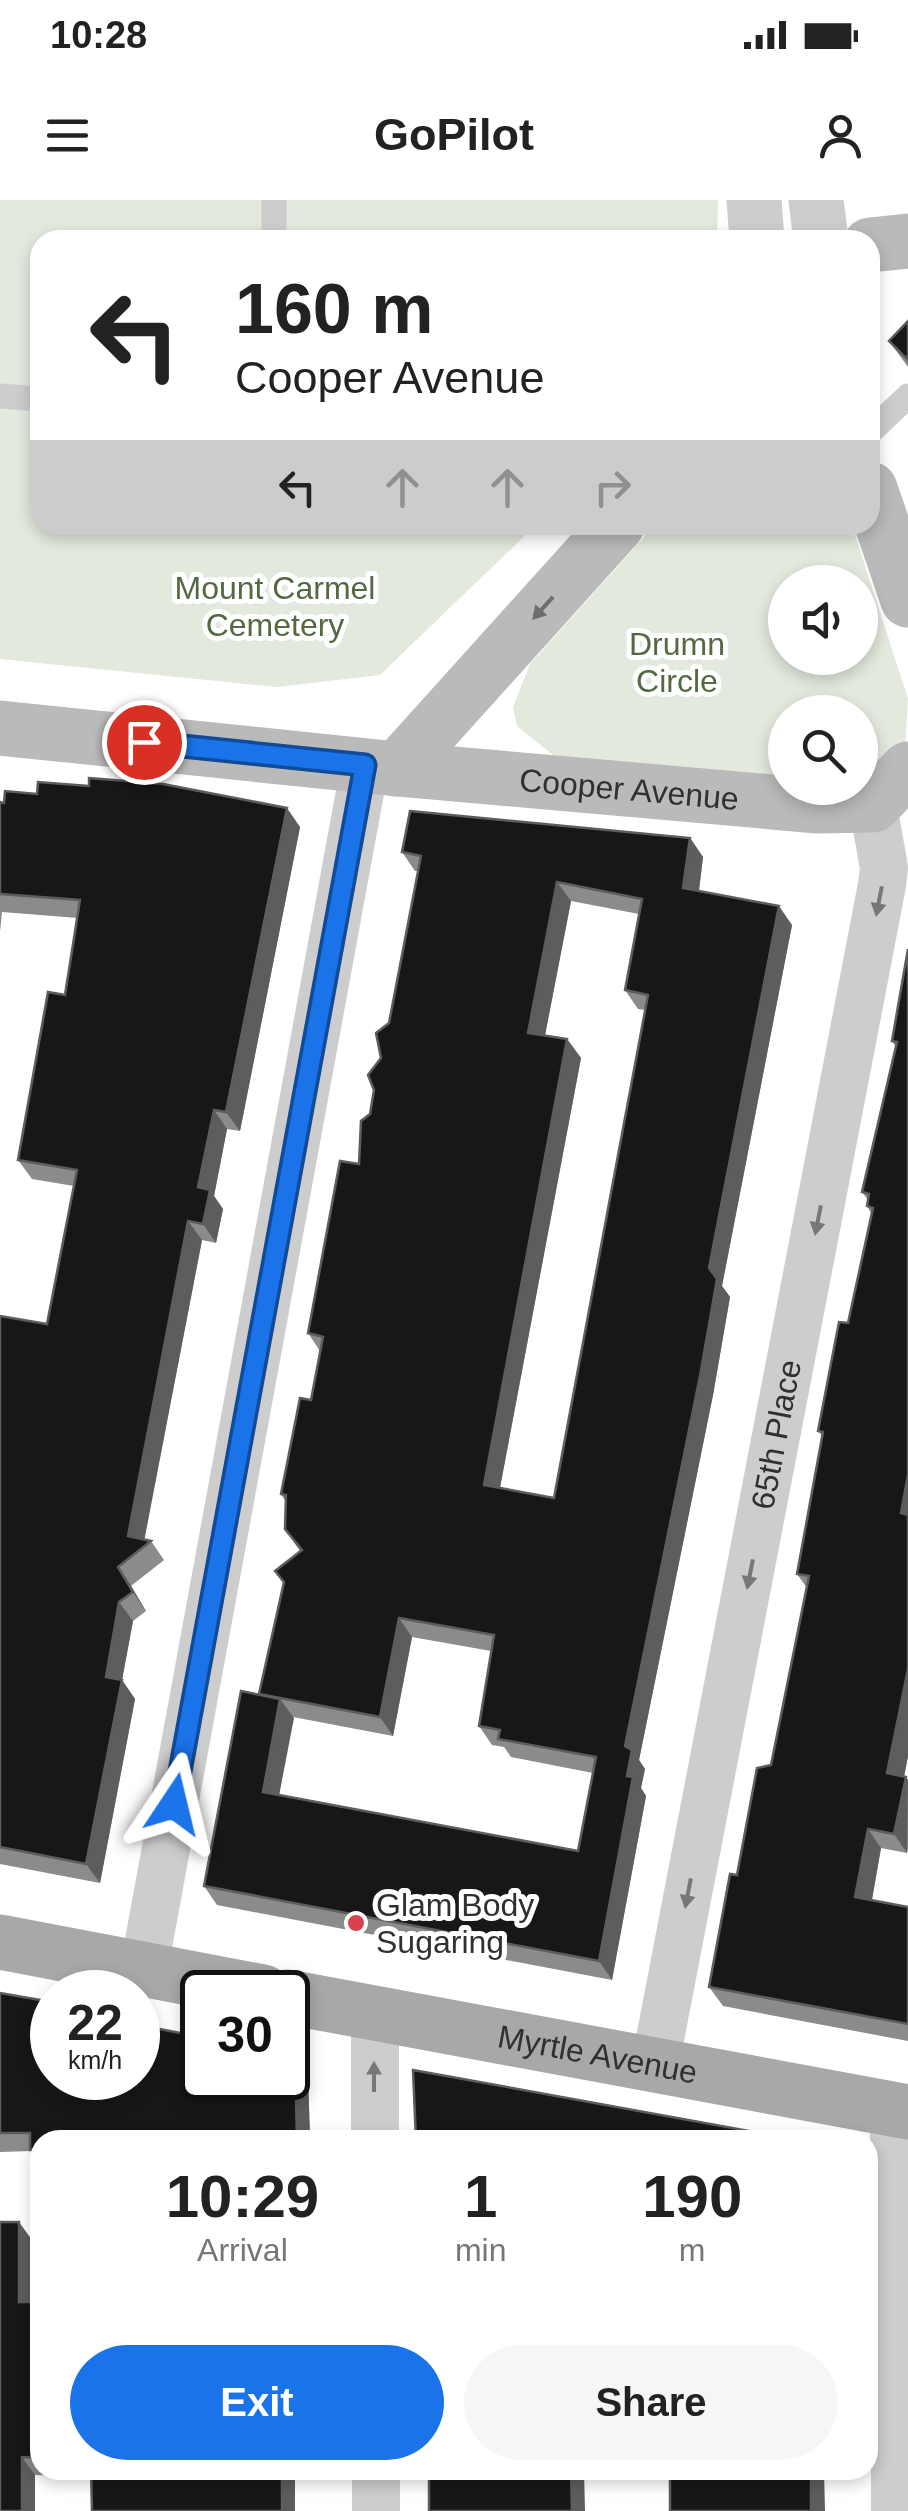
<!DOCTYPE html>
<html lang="en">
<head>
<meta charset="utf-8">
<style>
  :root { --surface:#fff; --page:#f6f6f6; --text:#222; --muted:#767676; --accent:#1a73e8 }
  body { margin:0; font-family:Helvetica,sans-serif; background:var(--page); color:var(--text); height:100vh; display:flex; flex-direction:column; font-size:38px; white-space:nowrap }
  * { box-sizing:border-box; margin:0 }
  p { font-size:32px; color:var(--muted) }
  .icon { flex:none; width:55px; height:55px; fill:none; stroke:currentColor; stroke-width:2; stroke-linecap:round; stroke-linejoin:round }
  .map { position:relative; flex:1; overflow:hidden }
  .details { position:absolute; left:30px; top:1930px; width:848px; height:350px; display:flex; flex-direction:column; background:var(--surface); border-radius:30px; box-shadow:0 5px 15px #0003 }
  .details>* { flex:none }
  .top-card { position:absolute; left:30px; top:30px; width:850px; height:305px; border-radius:30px; box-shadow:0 5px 15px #0003; background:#fff; color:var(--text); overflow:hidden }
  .fabs { position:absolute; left:768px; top:365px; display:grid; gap:20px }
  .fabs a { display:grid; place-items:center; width:110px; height:110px; border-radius:50%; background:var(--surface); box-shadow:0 5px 15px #0003; font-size:50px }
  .speed { position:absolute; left:30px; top:1770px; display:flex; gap:20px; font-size:50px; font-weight:700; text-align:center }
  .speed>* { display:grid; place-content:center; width:130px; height:130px; border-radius:50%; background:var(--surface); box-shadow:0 5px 15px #0003; line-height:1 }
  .speed small { font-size:25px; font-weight:400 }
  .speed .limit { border:5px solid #111; border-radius:15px; background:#fff; color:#111 }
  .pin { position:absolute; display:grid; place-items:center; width:85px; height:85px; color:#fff; margin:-42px; border:5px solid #fff; border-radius:50%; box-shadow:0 2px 10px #0007 }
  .me { position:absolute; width:110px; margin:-55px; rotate:10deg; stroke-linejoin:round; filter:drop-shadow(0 0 8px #0008) }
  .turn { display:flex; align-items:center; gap:35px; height:210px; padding:0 40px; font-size:45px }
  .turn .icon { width:130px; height:130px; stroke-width:2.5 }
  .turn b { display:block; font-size:70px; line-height:85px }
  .lanes { display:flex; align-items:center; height:95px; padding:0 40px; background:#0003; justify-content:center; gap:50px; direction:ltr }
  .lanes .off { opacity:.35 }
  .eta { display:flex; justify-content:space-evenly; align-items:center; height:170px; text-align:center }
  .eta b { font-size:60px; font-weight:600; line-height:70px }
  .cta { display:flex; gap:20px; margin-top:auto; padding:20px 40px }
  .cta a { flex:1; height:115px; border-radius:60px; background:var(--accent); color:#fff; font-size:40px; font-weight:600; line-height:115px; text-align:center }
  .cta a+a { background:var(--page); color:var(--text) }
  .status { display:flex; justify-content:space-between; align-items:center; height:70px; padding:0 50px; background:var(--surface); direction:ltr }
  .status svg { height:28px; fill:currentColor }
  header { display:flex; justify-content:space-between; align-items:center; height:130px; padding:0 40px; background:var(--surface); font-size:45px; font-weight:600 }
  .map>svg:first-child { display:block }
  .green { fill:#e3e9dd; fill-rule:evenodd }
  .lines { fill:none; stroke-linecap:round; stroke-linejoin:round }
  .service { stroke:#cdcdcd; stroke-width:25 }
  .minor { stroke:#cdcdcd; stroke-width:48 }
  .tertiary { stroke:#cdcdcd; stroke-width:55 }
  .secondary { stroke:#bababa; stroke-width:55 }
  .primary { stroke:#a8a8a8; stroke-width:55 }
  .wall { fill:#8b8b8b; fill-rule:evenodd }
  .shaded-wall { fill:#5d5d5d }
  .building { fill:#171717; stroke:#5d5d5d; stroke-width:2.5; fill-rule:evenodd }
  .oneway { fill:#6e6e6e }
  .oneway2 { fill:#777 }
  .route-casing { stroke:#114b97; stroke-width:25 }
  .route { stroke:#1a73e8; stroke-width:18 }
  .poi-dot { fill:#d7424e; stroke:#fff; stroke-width:4 }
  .labels { text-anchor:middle; stroke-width:10; stroke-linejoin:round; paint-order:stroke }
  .park-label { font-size:32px; fill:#546941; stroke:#fff }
  .street-label { font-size:32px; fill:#303030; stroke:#fff }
  .poi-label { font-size:32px; fill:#303030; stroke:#fff; text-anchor:start }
</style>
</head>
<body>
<div class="status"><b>10:28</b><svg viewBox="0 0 49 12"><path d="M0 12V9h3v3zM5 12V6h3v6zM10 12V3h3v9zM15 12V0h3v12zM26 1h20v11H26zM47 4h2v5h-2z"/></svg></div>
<header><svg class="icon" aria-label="menu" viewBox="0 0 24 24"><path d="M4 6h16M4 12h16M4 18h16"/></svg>GoPilot<svg class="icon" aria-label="person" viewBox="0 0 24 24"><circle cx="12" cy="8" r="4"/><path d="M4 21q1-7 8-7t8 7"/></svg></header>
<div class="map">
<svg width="908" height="2311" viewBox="0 0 908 2311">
  <rect width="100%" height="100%" fill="#fff"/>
  <g class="green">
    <polygon points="0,0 718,0 717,40 40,40 40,325 536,325 380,475 277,487 0,459"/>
    <path d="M655 325H852L908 499 905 548 860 581V512H785V582L569 568 517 526 513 507 530 464ZM785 382H860V458H785Z"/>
  </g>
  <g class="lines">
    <g class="service">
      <polyline points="274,0 274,40"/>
      <polyline points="0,196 40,199"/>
      <polyline points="870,232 908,196"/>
    </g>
    <g class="minor">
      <polyline points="144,1768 365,565"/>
      <polyline points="375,1813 375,1940"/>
      <path id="s1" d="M655 1865 882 685 884 668 873 605"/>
      <polyline points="894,1909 895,2311"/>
      <polyline points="376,2270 376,2311"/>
    </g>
    <g class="tertiary">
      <polyline points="754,0 757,40"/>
      <polyline points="816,0 821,40"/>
    </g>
    <g class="secondary">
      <polyline points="870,45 908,41"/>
      <polyline points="870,289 908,400"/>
      <path id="s2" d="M0 528 397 569 818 606 873 605 908 569"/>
      <polyline points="397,569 617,325"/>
    </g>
    <g class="primary">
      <polyline points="0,1742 263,1792"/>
      <path id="s3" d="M288 1797 908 1912"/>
    </g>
  </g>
  <g class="wall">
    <polygon points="908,121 908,167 889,141"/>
    <polygon points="0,602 300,627 240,931 227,929 214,996 223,1009 216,1043 202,1040 144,1339 151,1341 164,1360 131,1386 146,1411 133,1421 122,1480 135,1499 100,1683 0,1664 0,1116 47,1124 74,986 32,979 18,960 65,795 78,718 2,712 0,732"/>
    <path d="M690 638 703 657 699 691 792 725 722 1086 730 1097 713 1195 639 1560 645 1569 641 1588 646 1596 612 1780 217 1705 204 1686 259 1494 283 1383 275 1371 300 1351 285 1329 286 1302 281 1294 311 1200 320 1151 308 1133 359 964 389 823 418 671H415L402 652ZM571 701 639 714 625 790 638 809 645 810 554 1298 500 1288 581 858 567 839 545 835ZM412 1437 491 1451 479 1526 492 1545 504 1547 511 1557 593 1573 578 1651 279 1595 293 1517 393 1536Z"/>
    <polygon points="908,749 908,1556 904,1576 908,1580 908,1649 907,1653 881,1648 872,1700 908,1707 908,1841 723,1806 709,1787 737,1675 771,1565 807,1388 797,1374 822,1236 818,1231 848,1123 871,1013 867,1006 868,1000 862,992 896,847 892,841"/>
    <polygon points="0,1793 52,1878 308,1873 310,1940 40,1940 40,1963 32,1951 0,1952"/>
    <polygon points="32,2040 32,2102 40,2102 40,2270 295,2270 295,2311 92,2311 91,2277 35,2275 0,2311"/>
  </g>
  <g class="shaded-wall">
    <polygon points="287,608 300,627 240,931 226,912"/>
    <polygon points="690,638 703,657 697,706 683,688"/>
    <polygon points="557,682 571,701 542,851 528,833"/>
    <polygon points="779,706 792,725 722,1086 730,1097 713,1195 639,1560 645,1569 641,1588 646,1596 612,1780 599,1761 627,1576 625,1546 709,1068"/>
    <polygon points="567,839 581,858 497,1303 484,1285"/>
    <polygon points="214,910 227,929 214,996 223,1009 216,1043 203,1024 198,987"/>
    <polygon points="188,1021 202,1040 143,1347 128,1336"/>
    <polygon points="908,1275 908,1323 901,1313"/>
    <polygon points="118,1367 131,1386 146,1411 133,1392"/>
    <polygon points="119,1402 133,1421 122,1480 135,1499 100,1683 86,1664 106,1477"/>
    <polygon points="399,1418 412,1437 393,1536 380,1517"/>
    <polygon points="908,1469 908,1556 901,1593 887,1573"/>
    <polygon points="280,1499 294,1518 276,1611 263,1592"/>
    <polygon points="906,1577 908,1580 907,1653 894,1634"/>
    <polygon points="868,1629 881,1648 869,1716 855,1697"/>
    <polygon points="295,1855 308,1873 310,1940 297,1940"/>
    <polygon points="19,2022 32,2040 32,2120 19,2102"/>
    <polygon points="22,2257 35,2275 35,2311 22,2311"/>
    <rect x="282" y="2270" width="13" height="41"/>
    <polygon points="571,2270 584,2270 585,2311 572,2311"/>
    <polygon points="811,2270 824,2270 825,2311 811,2311"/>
  </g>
  <g class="building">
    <polygon points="908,121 908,160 889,141"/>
    <polygon points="89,578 163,584 287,608 226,912 214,910 198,987 210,990 203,1024 188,1021 128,1336 151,1341 118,1367 133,1392 119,1402 106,1477 122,1480 86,1664 0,1647 0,1116 47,1124 77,970 18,960 48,792 65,795 80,700 0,694 0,602 4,603 5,591 37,594 38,582 89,586"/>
    <path d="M410 611 690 638 683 688 779 706 709 1068 717 1079 700 1176 625 1546 632 1550 627 1576 633 1577 599 1761 204 1686 241 1491 280 1499 263 1592 578 1651 596 1557 498 1539 500 1530 479 1526 494 1435 399 1418 380 1517 259 1494 284 1382 275 1371 302 1350 285 1329 286 1295 281 1294 300 1198 311 1200 323 1137 308 1133 340 961 359 964 361 921 370 914 374 890 368 875 381 858 376 833 389 823 421 656 402 652ZM557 682 642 699 625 790 648 795 554 1298 484 1285 567 839 528 833Z"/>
    <polygon points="908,749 908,1275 901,1313 908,1315 908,1469 887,1573 906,1577 894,1634 868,1629 855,1697 908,1707 908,1824 709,1787 730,1674 737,1675 757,1568 771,1565 809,1376 797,1374 823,1232 818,1231 839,1122 848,1123 873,1008 867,1006 869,994 862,992 897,842 892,841"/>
    <polygon points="0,1793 52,1802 52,1878 138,1878 138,1825 202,1837 202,1878 288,1878 288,1853 295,1855 297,1940 40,1940 40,1950 30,1950 30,1933 0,1933"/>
    <polygon points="413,1870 799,1940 416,1940"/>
    <polygon points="0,2022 19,2022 19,2102 40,2102 40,2258 22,2257 22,2311 0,2311"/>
    <polygon points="91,2270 282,2270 282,2311 92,2311"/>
    <polygon points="429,2270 571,2270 572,2311 429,2311"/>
    <rect x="670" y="2270" width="141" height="41"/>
  </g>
  <defs><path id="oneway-solid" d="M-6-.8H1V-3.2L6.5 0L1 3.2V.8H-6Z" transform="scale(2.5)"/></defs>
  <use class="oneway" href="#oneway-solid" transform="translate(543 408) rotate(132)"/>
  <g class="oneway2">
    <use href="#oneway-solid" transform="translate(879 701) rotate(101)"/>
    <use href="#oneway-solid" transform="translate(818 1020) rotate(101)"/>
    <use href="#oneway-solid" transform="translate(750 1374) rotate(101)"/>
    <use href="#oneway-solid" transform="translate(688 1693) rotate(101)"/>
    <use href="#oneway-solid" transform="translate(374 1877) rotate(-90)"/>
  </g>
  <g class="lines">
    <defs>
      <polyline id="route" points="144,542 365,565 174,1604"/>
    </defs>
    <use href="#route" class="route-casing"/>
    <use href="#route" class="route"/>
  </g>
  <circle class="poi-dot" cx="356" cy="1723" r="10"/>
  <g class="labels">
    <g class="park-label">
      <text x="275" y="399">Mount Carmel<tspan x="275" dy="37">Cemetery</tspan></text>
      <text x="677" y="455">Drumn<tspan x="677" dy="37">Circle</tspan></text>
    </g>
    <g class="street-label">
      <text dy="11" stroke="none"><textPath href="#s2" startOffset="632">Cooper Avenue</textPath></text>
      <text dy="11" stroke="none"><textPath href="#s1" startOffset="642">65th Place</textPath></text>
      <text dy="11" stroke="none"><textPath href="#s3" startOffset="315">Myrtle Avenue</textPath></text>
    </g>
    <g class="poi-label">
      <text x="376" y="1716">Glam Body<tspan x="376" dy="37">Sugaring</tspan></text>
    </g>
  </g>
</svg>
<div class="fabs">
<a><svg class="icon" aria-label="sound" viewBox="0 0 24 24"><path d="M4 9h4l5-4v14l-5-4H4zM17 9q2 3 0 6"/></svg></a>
<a><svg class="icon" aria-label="search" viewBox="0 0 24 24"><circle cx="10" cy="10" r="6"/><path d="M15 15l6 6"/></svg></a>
</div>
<div class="speed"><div>22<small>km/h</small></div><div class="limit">30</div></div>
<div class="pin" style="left:144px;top:542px;background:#d93025"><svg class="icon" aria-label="arrive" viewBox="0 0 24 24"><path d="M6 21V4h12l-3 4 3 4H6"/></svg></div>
<svg class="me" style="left:174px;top:1604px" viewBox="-20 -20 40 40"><path d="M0-17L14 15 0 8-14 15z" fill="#1a73e8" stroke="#fff" stroke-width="4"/></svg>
<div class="top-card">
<div class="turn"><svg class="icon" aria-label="left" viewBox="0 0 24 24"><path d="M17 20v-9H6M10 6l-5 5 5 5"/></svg><div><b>160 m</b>Cooper Avenue</div></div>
<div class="lanes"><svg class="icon" aria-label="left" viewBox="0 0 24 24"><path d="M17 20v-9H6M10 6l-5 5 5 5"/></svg><svg class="icon off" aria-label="ahead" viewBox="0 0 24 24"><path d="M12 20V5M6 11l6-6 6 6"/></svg><svg class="icon off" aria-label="ahead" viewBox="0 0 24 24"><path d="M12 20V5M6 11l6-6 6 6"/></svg><svg class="icon off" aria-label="right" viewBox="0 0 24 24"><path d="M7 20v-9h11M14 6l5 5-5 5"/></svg></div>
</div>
<section class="details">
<div class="eta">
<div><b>10:29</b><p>Arrival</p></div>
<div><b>1</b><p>min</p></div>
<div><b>190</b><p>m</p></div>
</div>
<div class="cta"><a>Exit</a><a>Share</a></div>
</section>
</div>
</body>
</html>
